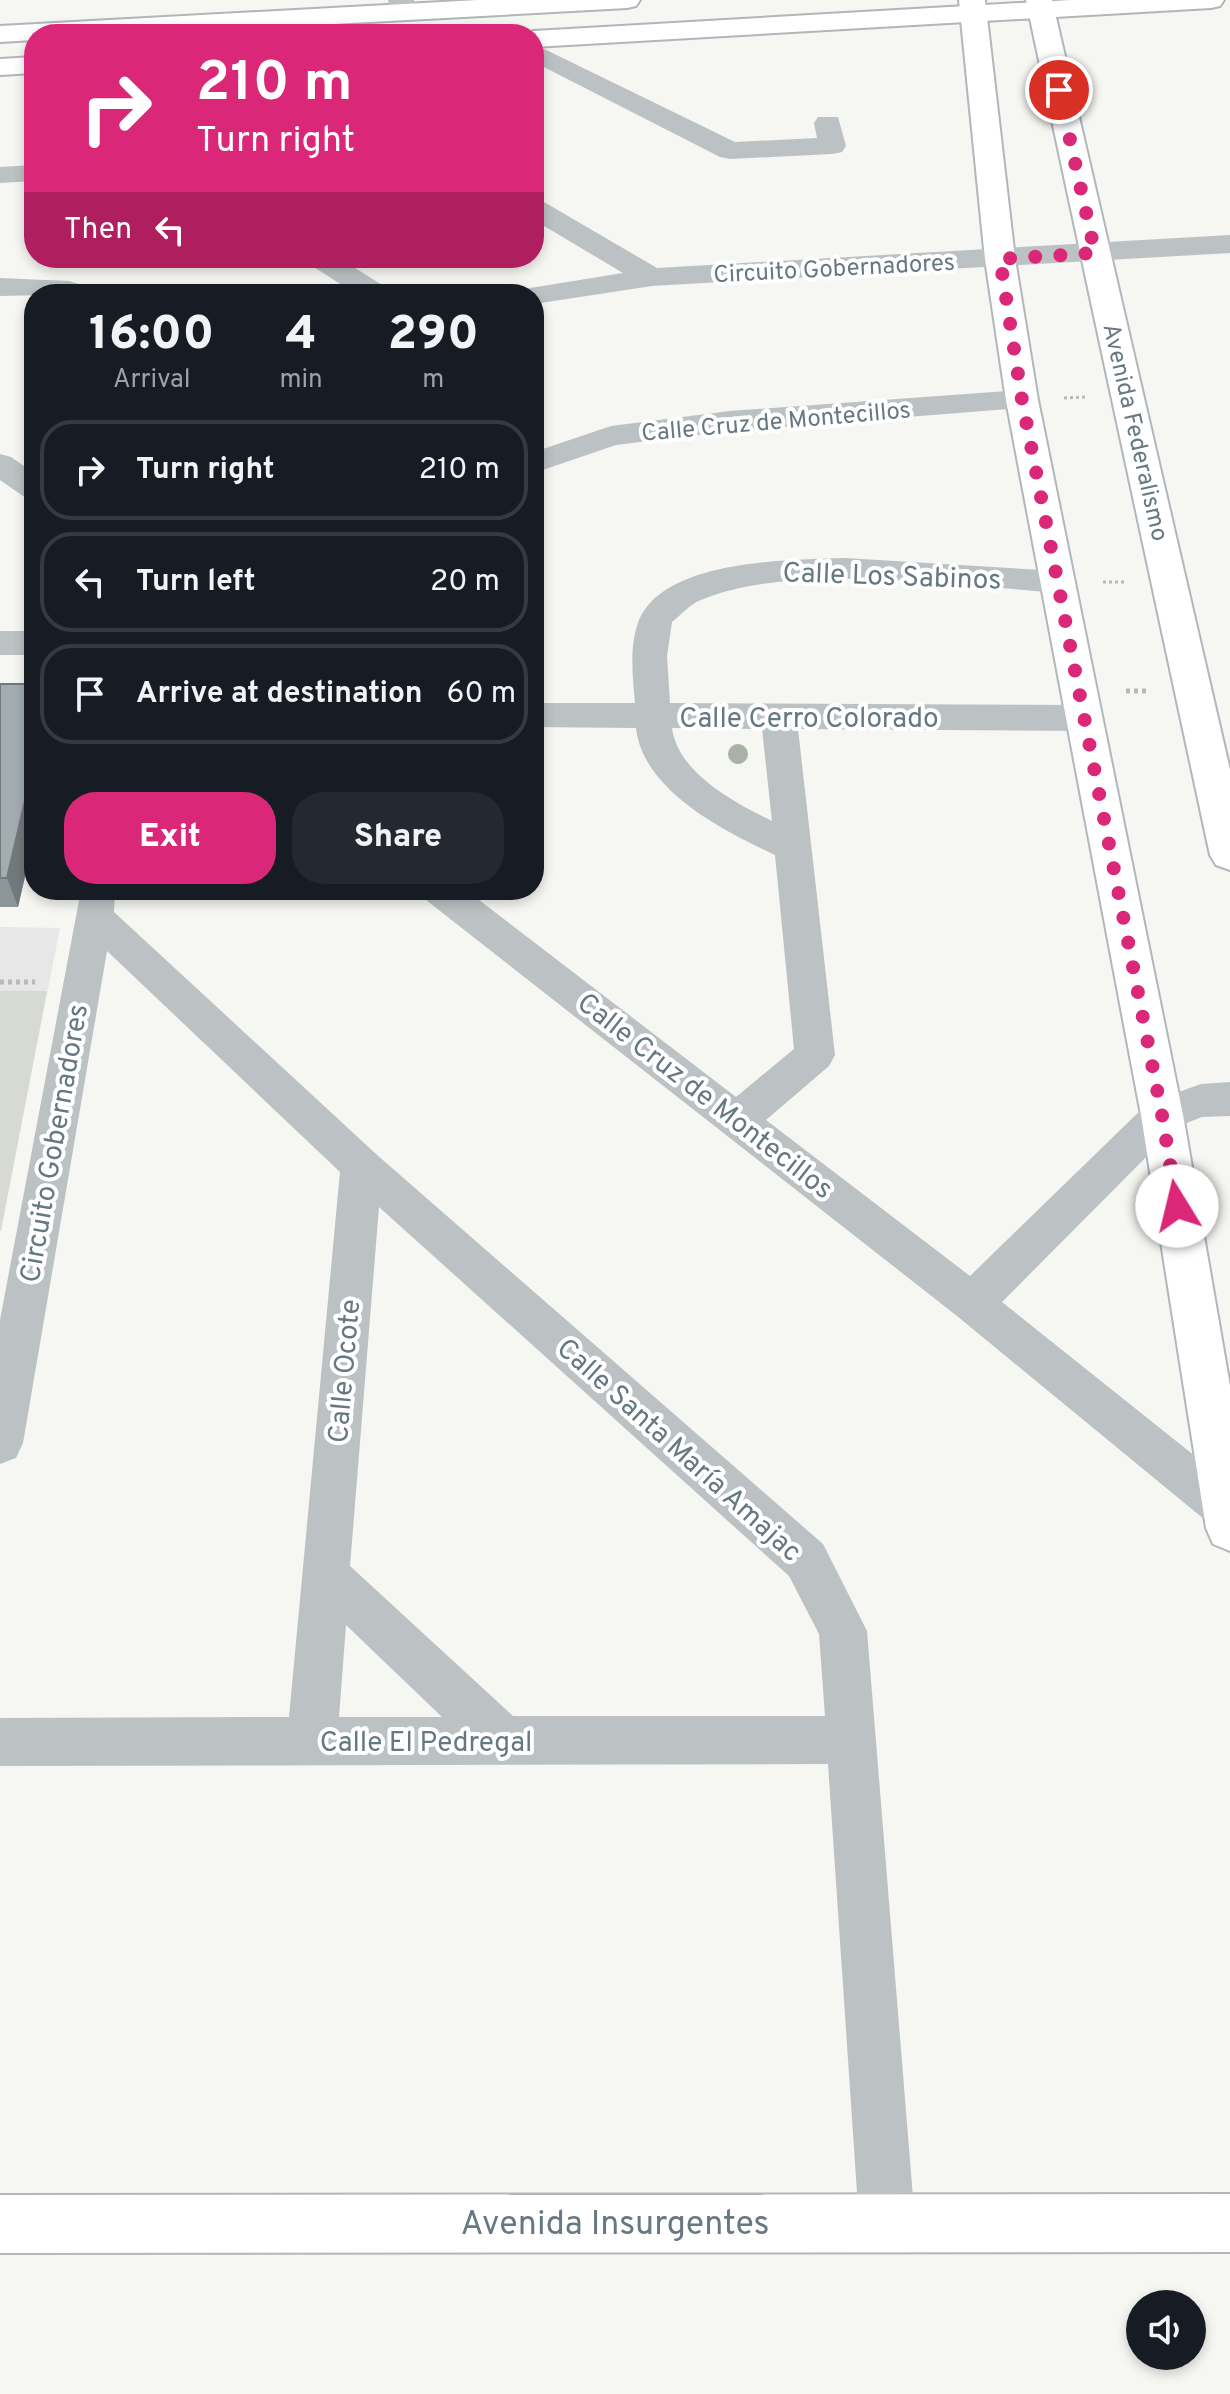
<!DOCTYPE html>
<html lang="en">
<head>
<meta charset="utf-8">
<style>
  :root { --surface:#171b24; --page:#242831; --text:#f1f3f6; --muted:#9ea1a6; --line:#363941; --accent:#db2777 }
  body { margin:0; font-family:Overpass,sans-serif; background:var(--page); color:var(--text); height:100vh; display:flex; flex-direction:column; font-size:30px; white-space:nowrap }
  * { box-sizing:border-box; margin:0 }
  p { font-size:26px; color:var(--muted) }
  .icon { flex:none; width:44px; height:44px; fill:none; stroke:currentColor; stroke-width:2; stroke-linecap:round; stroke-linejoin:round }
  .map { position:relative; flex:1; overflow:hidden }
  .drawer { position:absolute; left:24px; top:284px; width:520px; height:616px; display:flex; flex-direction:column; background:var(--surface); border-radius:32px; box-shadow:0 4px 12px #0003 }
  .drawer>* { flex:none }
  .guide { position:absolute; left:24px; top:24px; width:520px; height:244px; border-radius:32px; box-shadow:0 4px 12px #0003; background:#db2777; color:#fff; overflow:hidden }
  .fabs { position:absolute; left:1126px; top:2290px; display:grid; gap:16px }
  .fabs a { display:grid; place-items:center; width:80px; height:80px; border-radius:50%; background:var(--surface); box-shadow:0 4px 12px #0003; font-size:40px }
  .pin { position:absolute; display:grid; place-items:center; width:68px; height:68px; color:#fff; margin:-34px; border:4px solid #fff; border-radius:50%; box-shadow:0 2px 8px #0007 }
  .me { position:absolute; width:88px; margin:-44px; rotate:351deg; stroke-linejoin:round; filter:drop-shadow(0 0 6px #0008) }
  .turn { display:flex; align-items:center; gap:28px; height:168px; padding:0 40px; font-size:36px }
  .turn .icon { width:104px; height:104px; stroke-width:2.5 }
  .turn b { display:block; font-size:56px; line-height:68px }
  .then { display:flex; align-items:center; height:76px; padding:0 40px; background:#0003; gap:16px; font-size:30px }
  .eta { display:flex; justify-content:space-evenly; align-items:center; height:136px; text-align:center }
  .eta b { font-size:48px; font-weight:800; line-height:56px }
  .cta { display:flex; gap:16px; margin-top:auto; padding:16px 40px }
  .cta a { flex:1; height:92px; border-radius:32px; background:var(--accent); color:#fff; font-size:32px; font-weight:800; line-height:92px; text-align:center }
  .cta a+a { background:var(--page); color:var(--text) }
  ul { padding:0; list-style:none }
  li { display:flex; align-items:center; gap:24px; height:100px; margin:0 16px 12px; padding:0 24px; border:4px solid var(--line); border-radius:32px }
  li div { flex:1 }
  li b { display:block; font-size:30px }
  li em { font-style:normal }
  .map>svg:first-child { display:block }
  .built { fill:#e6e7e6 }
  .green { fill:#d6dad2 }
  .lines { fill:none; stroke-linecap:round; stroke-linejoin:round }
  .secondary-casing { stroke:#b1b7bb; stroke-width:4 }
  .primary-casing { stroke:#b0b6b9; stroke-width:4 }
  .path-far1 { stroke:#b7babc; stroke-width:3; stroke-dasharray:3 3; stroke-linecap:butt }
  .path { stroke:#b7babc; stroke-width:5; stroke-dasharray:4 4; stroke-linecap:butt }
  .street { fill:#bcc1c4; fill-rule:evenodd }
  .secondary { fill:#fff; fill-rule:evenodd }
  .primary { fill:#fff; fill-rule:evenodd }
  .tree { fill:#a9b2a4 }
  .wall { fill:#8c9598 }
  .shaded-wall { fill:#72797c }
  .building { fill:#a3adb1; stroke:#72797c; stroke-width:2 }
  .route { stroke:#db2777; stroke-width:14; stroke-dasharray:0 25.2 }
  .labels { text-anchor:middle; stroke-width:8; stroke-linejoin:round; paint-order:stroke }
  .far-street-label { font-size:24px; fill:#667882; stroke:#fff }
  .street-label { font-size:28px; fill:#667882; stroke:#fff }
  .near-street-label { font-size:34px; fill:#667882; stroke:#fff }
</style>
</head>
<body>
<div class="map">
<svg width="1230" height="2394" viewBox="0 0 1230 2394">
  <rect width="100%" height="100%" fill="#f6f6f2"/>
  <polygon class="built" points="0,927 60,928 0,1231"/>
  <polygon class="green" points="0,991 47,991 1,1231 0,1231"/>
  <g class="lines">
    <defs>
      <g id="secondary">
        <polygon points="959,0 985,0 1015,259 1038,400 1183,1115 1230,1386 1230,1551 1213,1544 1206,1528 1141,1115 1006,400 985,259"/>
        <polygon points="1026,0 1052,0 1230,770 1230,870 1216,865 1210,855"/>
        <polygon points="1230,2194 1230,2252 0,2253 0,2195"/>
      </g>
      <g id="primary">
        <polygon points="478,0 640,0 636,6 627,8 150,34 34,34 34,40 0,42 0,26"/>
        <polygon points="1071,0 1224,0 1220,6 1211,8 534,47 534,34 524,34 534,31"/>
        <polygon points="34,57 34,73 0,75 0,59"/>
      </g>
    </defs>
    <use href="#secondary" class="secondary-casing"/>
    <use href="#primary" class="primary-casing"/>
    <g class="path-far1">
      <polyline points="1064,398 1086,397"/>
      <polyline points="1103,582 1125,582"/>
    </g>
    <g class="path">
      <polyline points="1126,691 1148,691"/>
      <polyline points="0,982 35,982"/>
    </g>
    <g class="street">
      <polygon points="388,0 414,0 415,12 411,17 393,17"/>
      <polygon points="534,44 735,142 817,138 814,123 818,117 838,117 846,146 842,152 832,154 730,159 720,157 534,62"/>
      <polygon points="34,165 34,181 0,183 0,167"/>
      <polygon points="534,199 544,202 657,268 1230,235 1230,253 652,286 534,304 534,294 520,294 524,289 623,273 534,220"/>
      <polygon points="304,258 339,258 387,288 392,294 356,294 309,264"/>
      <polygon points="0,278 69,281 79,284 90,294 0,296"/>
      <polygon points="1022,390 1033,393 1038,400 1033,407 730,431 616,445 534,473 534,452 611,426 730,411"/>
      <polygon points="0,454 11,457 34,473 34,499 23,496 0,480"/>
      <path d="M845 558 1057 571 1069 574 1074 582 1069 590 1057 593C959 585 790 562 701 600 690 604 681 615 672 622L667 656 670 703 1085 705 1098 709 1103 718 1098 727 1085 731 798 729 835 1055 829 1066 766 1120 970 1276 1148 1103 1201 1084 1230 1082V1116L1202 1117 1176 1127 1002 1302 1230 1484V1529L1210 1524 957 1316 426 900 420 890H466L736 1097 794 1049 775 855C724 831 643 791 636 728L534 727V703H635C633 678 629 648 638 623 661 559 789 560 845 558ZM672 728 762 729 772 821C735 803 678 773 672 728Z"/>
      <rect x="0" y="631" width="34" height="24"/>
      <path d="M81 890H115L114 912 376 1154 823 1544 867 1631 915 2222 907 2242 887 2250 867 2242 859 2222 828 1764 0 1766V1718L289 1717 340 1172 107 951 23 1443 16 1458 0 1464V1320ZM379 1207 789 1576 819 1634 825 1716H513L350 1566ZM346 1625 442 1717H339Z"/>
    </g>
    <use href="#secondary" class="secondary"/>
    <use href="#primary" class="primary"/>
  </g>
  <circle class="tree" cx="738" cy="754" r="10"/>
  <polygon class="wall" points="0,683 34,684 34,837 18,907 0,907"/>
  <polygon class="shaded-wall" points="34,762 34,837 18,907 7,878"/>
  <polygon class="building" points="0,684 34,684 34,762 7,878 0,878"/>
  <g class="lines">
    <polyline class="route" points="1059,90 1095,253 1000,259 1022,400 1162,1115 1177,1206"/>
  </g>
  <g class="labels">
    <g class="far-street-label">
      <text transform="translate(834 268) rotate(-3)" y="8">Circuito Gobernadores</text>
      <text transform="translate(776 421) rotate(-5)" y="8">Calle Cruz de Montecillos</text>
      <text transform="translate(1136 432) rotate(77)" y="8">Avenida Federalismo</text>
    </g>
    <g class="street-label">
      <text transform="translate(892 575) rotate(2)" y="10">Calle Los Sabinos</text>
      <text x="809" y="727">Calle Cerro Colorado</text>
      <text transform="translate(706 1095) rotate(38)" y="10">Calle Cruz de Montecillos</text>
      <text transform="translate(53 1143) rotate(-80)" y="10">Circuito Gobernadores</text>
      <text transform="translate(343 1371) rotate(-85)" y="10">Calle Ocote</text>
      <text transform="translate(680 1449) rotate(42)" y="10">Calle Santa María Amajac</text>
      <text x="426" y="1751">Calle El Pedregal</text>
    </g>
    <g class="near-street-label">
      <text x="615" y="2234">Avenida Insurgentes</text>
    </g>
  </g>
</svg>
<div class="fabs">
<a><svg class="icon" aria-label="sound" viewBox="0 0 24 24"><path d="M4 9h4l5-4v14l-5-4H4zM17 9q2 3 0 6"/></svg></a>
</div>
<div class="pin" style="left:1059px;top:90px;background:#d93025"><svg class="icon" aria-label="arrive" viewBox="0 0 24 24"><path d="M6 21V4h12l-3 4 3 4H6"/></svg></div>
<svg class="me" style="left:1177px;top:1206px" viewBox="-20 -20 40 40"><circle r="19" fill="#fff"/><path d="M0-13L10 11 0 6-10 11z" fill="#db2777"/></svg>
<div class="guide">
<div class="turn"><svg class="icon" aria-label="right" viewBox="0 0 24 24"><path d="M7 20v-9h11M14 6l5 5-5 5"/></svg><div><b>210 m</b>Turn right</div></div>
<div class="then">Then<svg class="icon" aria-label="left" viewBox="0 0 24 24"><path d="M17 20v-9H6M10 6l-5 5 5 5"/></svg></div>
</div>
<section class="drawer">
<div class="eta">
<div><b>16:00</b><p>Arrival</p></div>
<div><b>4</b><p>min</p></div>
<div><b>290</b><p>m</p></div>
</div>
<ul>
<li><svg class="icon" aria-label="right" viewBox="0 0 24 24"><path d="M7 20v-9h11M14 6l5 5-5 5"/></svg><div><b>Turn right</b></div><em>210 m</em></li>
<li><svg class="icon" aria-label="left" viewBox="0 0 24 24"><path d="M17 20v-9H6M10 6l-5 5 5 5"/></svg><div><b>Turn left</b></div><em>20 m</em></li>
<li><svg class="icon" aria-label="arrive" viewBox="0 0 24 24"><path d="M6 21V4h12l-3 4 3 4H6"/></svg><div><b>Arrive at destination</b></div><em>60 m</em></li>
</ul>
<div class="cta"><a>Exit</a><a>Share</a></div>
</section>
</div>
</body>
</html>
